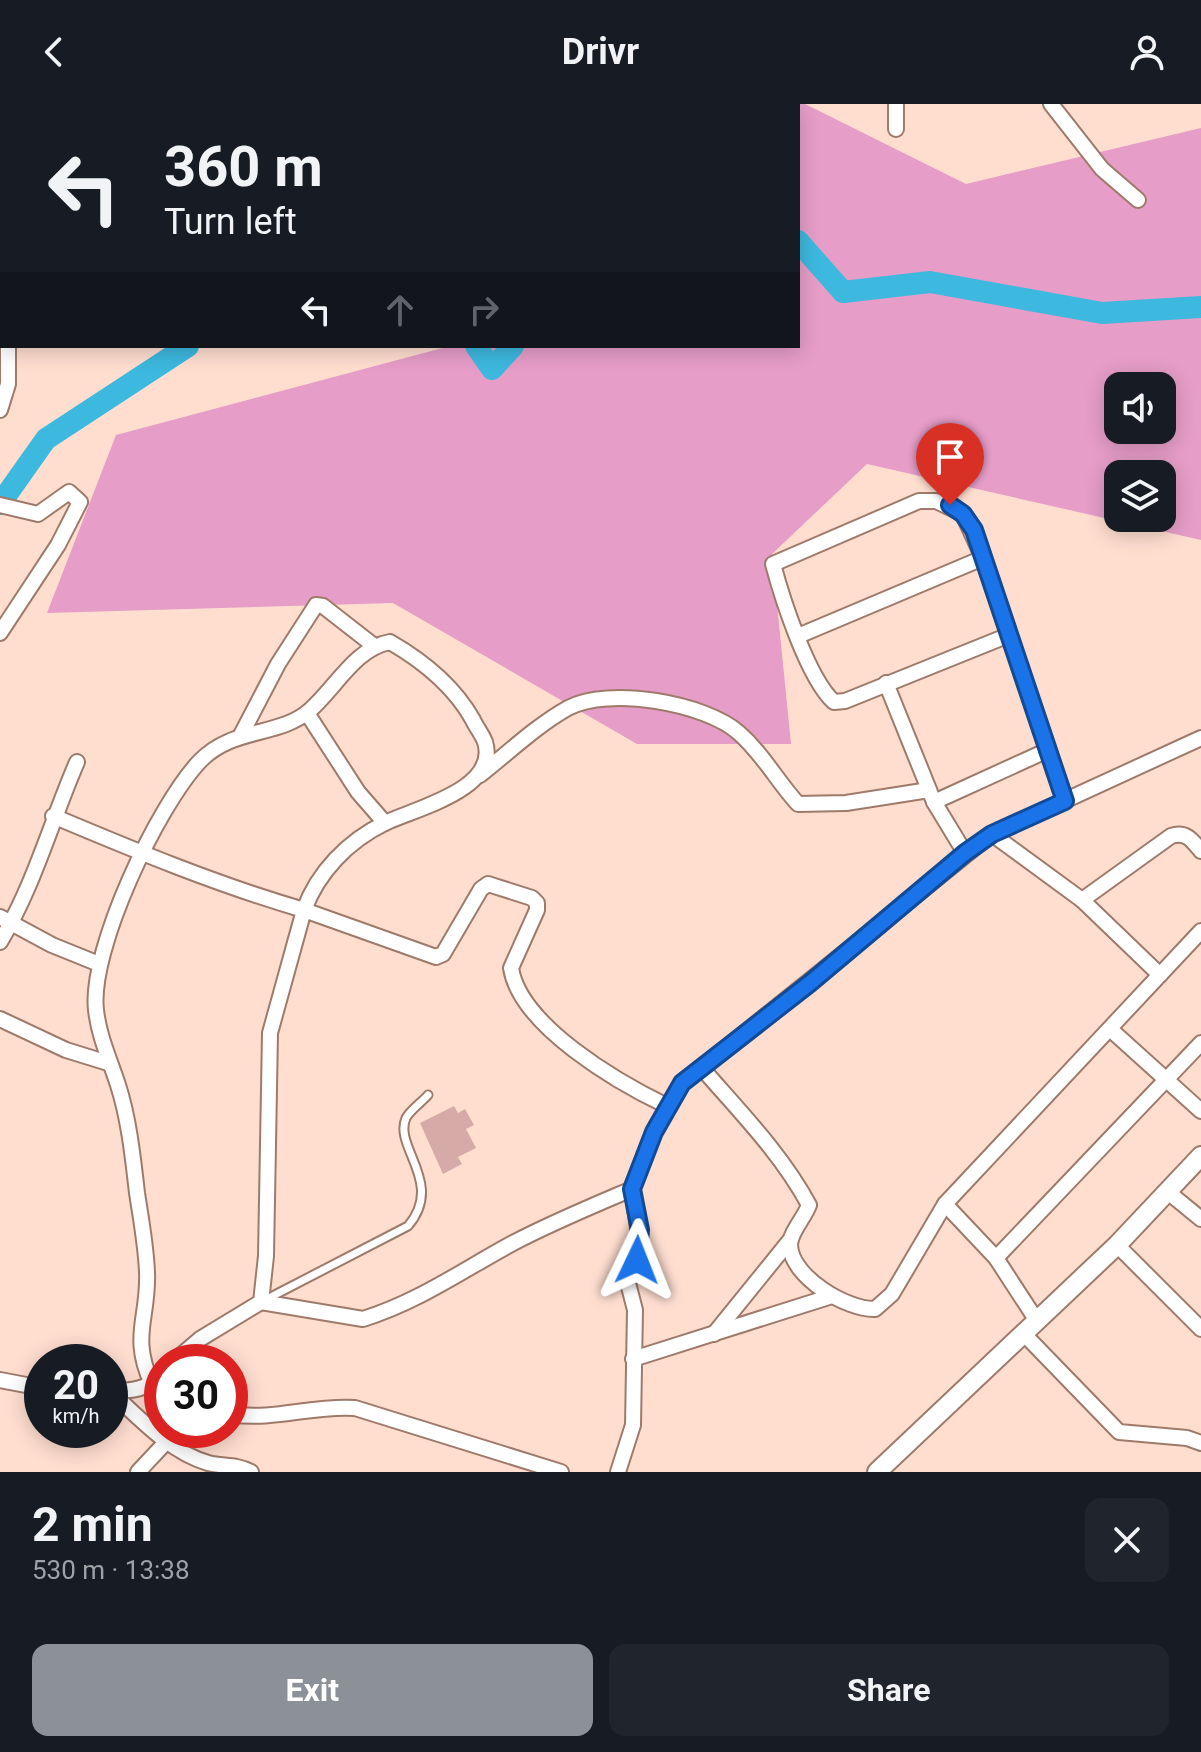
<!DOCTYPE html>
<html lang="en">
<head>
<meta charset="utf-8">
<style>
  :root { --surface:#171b24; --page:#20242c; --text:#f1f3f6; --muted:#9ea1a6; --accent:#8c9099 }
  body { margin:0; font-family:Roboto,sans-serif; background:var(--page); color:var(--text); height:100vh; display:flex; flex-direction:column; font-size:30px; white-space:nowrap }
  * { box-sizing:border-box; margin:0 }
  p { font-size:26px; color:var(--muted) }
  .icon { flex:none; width:44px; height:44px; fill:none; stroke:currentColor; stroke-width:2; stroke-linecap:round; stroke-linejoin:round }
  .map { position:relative; height:1368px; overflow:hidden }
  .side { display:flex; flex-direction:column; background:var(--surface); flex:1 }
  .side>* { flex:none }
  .guide { position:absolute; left:0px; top:0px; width:800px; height:244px; box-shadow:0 4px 20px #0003; background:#171b24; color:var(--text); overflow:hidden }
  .controls { position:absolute; left:1104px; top:268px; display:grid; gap:16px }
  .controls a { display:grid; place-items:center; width:72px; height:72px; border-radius:16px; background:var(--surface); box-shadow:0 4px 20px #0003; font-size:40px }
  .speed { position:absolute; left:24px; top:1240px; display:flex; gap:16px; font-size:40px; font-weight:700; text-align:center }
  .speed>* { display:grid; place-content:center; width:104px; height:104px; border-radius:50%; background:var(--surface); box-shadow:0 4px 20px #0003; line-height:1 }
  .speed small { font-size:20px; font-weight:400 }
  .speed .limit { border:12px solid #d22; background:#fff; color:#111 }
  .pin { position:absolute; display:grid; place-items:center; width:68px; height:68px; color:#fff; margin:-82px -34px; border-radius:50% 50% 50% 0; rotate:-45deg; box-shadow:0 0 8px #0007 }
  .pin .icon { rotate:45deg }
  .me { position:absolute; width:88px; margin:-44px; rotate:2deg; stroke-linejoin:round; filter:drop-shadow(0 0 6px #0008) }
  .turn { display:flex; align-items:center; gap:28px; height:168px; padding:0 32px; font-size:36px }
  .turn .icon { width:104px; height:104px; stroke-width:2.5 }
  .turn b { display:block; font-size:56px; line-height:68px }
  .lanes { display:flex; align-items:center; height:76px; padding:0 32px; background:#0003; justify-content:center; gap:40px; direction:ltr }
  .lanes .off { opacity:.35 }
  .round { display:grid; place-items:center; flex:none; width:84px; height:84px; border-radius:16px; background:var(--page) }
  .head { display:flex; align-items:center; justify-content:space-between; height:136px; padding:0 32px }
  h1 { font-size:48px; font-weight:700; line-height:60px }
  .cta { display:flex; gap:16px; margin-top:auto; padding:16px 32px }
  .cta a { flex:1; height:92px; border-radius:16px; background:var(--accent); color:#fff; font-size:32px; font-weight:700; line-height:92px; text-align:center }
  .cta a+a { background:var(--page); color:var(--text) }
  header { display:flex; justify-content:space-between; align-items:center; height:104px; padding:0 32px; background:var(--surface); font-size:36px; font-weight:700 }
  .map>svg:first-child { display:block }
  .green { fill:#e69dc8; fill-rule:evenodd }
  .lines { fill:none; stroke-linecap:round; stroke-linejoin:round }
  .river { stroke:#3db8df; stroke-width:22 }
  .building { fill:#d6aba7 }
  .service-casing { stroke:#9f7a6b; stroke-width:11 }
  .minor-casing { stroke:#9f7a6b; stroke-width:18 }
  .tertiary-casing { stroke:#9f7a6b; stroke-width:22 }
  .service { stroke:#fff; stroke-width:7 }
  .minor { stroke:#fff; stroke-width:14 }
  .tertiary { stroke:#fff; stroke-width:18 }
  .route-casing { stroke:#114b97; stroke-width:20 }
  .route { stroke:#1a73e8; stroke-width:14 }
</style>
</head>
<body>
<header><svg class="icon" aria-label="back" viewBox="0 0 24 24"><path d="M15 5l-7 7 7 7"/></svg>Drivr<svg class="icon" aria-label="person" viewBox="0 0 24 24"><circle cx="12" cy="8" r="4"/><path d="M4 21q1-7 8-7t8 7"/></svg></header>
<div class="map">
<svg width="1201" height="1368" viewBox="0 0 1201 1368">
  <rect width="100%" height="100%" fill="#ffded0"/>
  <path class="green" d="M749 0H805L966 80 1201 24V436L867 360 772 450 791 640H637L393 499 47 509 116 331 450 242H798V2ZM1118 282H1162V326H1118ZM1118 370H1162V414H1118Z"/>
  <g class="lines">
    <g class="river">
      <polyline points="798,137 843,188 930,178 1102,209 1201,203"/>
      <polyline points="476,242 492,265 513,242"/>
      <polyline points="0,400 46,335 188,242"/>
    </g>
  </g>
  <polygon class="building" points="454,1002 458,1009 465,1005 474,1021 466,1025 476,1044 458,1053 462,1060 443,1070 420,1019"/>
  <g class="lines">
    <defs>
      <path id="service" d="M263 1197 408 1122C445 1079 393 1043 406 1014 410 1006 422 998 428 991"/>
      <g id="minor">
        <polyline points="205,0 205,2"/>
        <polyline points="353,0 353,2"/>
        <polyline points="510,0 510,2"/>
        <polyline points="896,0 896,25"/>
        <polyline points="1051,0 1102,65 1138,96"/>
        <polyline points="736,2 737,0"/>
        <polyline points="0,80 2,80"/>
        <polyline points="0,146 2,147"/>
        <polyline points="0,306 8,280 8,242"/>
        <polyline points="0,401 38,410 69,388 80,398 58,441 0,529"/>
        <path d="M1009 531 845 597 834 598C808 575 782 494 773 460L919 397H936L963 410 983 454 1065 697"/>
        <polyline points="798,532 983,454"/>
        <polyline points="886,579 934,698 965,749"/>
        <polyline points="307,609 358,688 385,719"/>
        <polyline points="241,631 278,560 316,501 323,502 373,541"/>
        <path d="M480 671C508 649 536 622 568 604 608 582 706 599 739 629 763 650 777 677 798 700L846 699 929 686"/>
        <polyline points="934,698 1048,646"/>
        <path d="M53 712C136 747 218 781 304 806 318 768 348 737 385 719 414 705 500 685 485 638 482 630 476 623 473 616 454 582 423 557 390 538 355 544 335 585 309 607 278 633 233 623 200 657 158 701 89 846 96 906 99 933 110 956 118 981 129 1015 133 1054 137 1089 141 1115 146 1142 147 1168 149 1214 130 1232 152 1280L162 1285"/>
        <polyline points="992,730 1082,796 1160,871"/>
        <path d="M1082 796 1171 732C1186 727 1192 736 1201 747"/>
        <polyline points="0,813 52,841 99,860"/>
        <path d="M0 838C34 782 51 718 77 658"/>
        <polyline points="0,915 66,946 108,959"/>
        <polyline points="1110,925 1201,1007"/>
        <path d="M701 963C739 1007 781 1049 809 1101 805 1113 790 1128 790 1141 791 1173 847 1206 875 1205L892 1190 945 1100"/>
        <polyline points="1168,1088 1201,1115"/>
        <polyline points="1117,1141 1201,1225"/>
        <polyline points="996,1154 1201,939"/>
        <path d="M261 1198 363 1215C418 1198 463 1166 513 1139 551 1119 592 1102 632 1085"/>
        <polyline points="1037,1217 996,1154 945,1100 1201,827"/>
        <polyline points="714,1230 791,1135"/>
        <polyline points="1024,1230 1119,1328 1187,1334 1201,1339"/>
        <polyline points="633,1255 832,1192"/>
        <path d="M173 1258 200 1235 261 1198 266 1152 270 929 304 806 436 853 443 850 481 785 488 780 532 794 537 799V806L511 864C520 922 619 979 667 1002"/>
        <polyline points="0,1276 42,1284"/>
        <path d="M110 1287C138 1313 170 1348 208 1359 223 1363 236 1360 251 1368"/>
        <path d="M110 1287C132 1287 147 1286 162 1270"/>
        <path d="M230 1310C275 1317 312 1301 355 1304L561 1368"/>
        <polyline points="138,1368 167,1337"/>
        <polyline points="618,1368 633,1321 635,1206 628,1179 641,1143 632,1085 654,1028 682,979 992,730 1201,634"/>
      </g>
      <polyline id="tertiary" points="877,1368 1117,1141 1201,1052"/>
    </defs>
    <use href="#service" class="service-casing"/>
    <use href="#minor" class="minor-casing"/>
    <use href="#tertiary" class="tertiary-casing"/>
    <use href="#service" class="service"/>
    <use href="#minor" class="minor"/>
    <use href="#tertiary" class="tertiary"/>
  </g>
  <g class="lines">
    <defs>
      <polyline id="route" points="637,1156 640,1126 632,1085 654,1028 682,979 810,879 965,749 992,730 1065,697 974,426 963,410 950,401"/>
    </defs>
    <use href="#route" class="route-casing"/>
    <use href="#route" class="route"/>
  </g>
</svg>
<div class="controls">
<a><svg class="icon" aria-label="sound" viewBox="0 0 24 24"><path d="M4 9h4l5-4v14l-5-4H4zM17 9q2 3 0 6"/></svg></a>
<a><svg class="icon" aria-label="layers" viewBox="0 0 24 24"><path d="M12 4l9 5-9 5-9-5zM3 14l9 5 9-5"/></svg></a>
</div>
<div class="speed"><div>20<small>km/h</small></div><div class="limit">30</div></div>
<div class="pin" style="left:950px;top:401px;background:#d93025"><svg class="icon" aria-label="arrive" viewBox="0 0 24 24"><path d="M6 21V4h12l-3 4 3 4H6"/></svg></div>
<svg class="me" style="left:637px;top:1156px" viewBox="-20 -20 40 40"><path d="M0-17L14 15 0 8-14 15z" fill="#1a73e8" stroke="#fff" stroke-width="4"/></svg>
<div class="guide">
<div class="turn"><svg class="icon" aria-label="left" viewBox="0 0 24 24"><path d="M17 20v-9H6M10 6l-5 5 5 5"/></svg><div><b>360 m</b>Turn left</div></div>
<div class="lanes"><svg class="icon" aria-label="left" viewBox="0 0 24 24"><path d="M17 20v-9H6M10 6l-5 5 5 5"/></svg><svg class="icon off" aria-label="ahead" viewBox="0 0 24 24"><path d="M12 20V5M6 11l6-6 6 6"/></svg><svg class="icon off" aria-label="right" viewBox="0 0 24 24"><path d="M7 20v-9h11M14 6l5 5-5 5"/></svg></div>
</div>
</div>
<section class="side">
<div class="head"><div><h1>2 min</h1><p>530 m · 13:38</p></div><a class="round"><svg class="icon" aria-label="close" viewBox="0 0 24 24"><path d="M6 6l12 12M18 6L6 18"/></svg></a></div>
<div class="cta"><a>Exit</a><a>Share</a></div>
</section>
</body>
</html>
